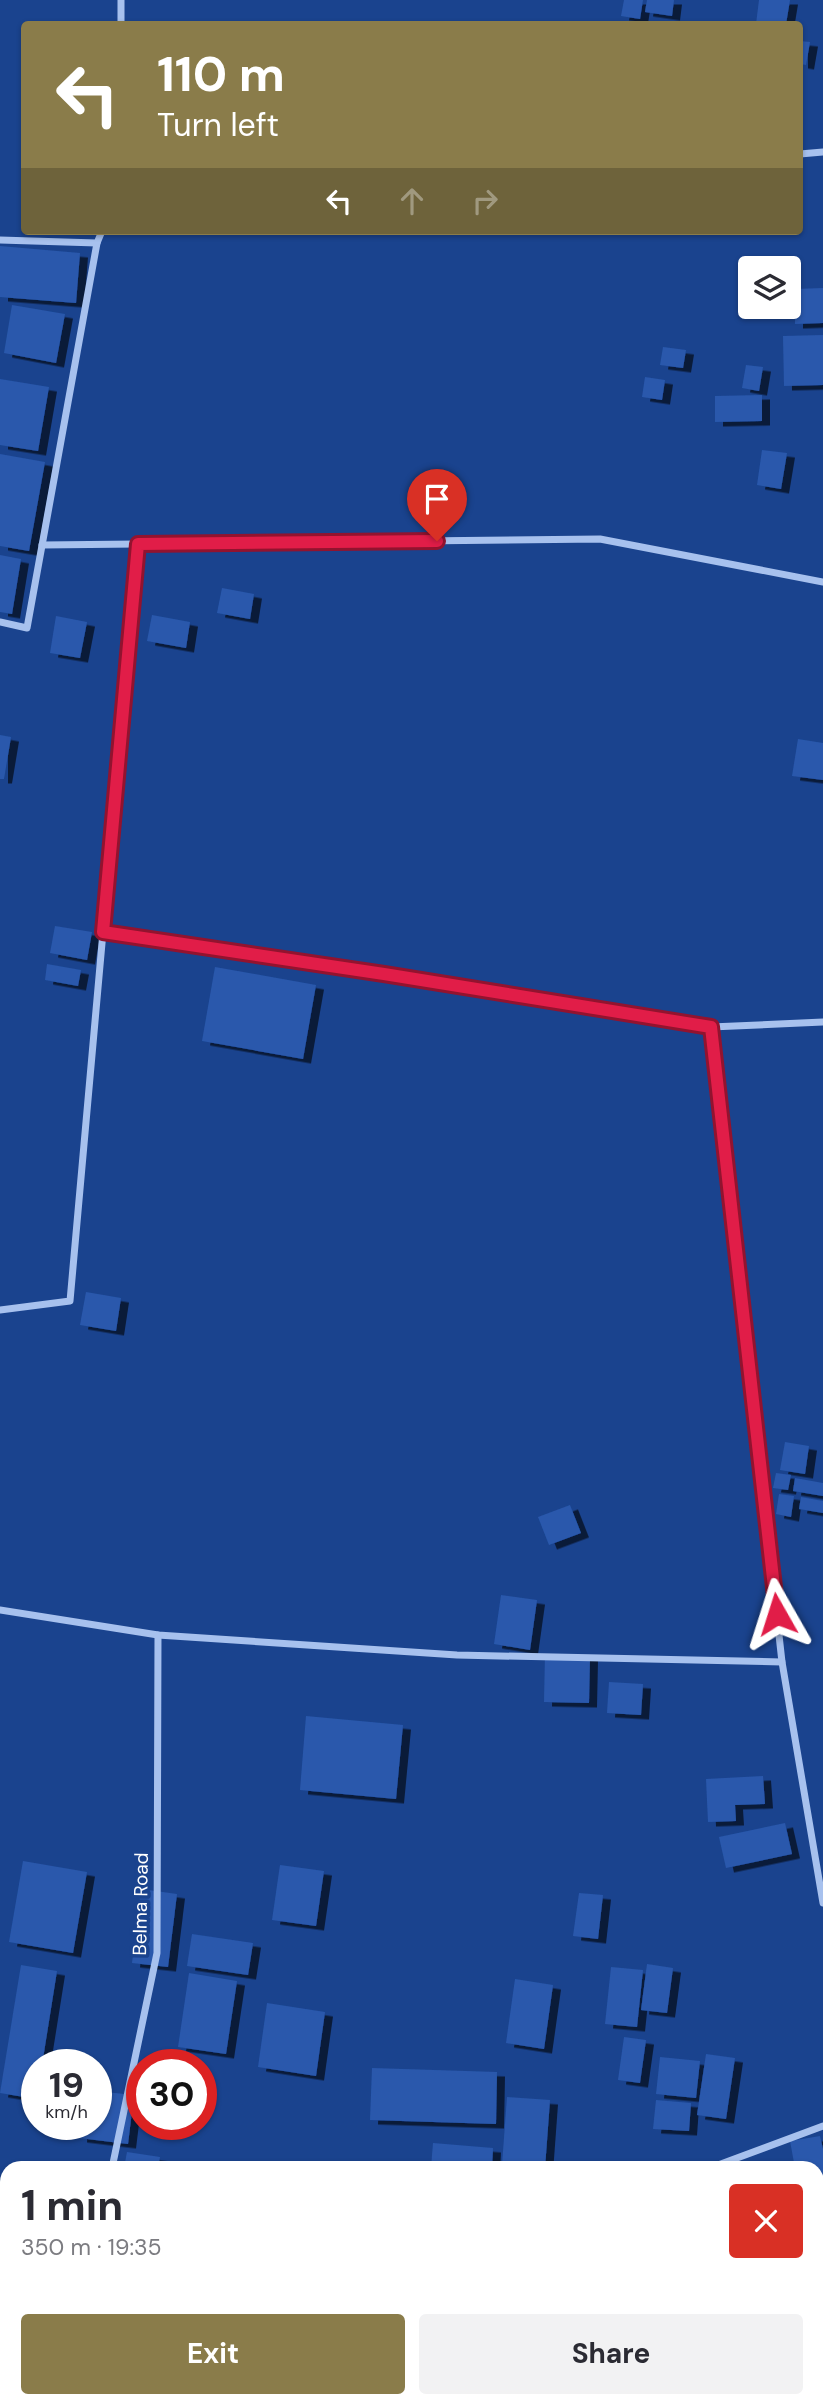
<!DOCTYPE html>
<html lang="en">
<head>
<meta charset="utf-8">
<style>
  :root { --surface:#fff; --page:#f2f2f3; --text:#2b2b33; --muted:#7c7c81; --accent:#8a7c4a }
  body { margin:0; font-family:"DM Sans",sans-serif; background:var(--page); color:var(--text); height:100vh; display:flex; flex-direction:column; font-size:26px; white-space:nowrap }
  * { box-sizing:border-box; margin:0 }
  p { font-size:23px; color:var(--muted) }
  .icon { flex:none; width:38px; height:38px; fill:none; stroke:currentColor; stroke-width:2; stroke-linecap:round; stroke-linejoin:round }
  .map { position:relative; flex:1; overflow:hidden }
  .drawer { position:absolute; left:0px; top:2161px; width:824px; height:247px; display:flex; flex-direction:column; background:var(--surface); border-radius:21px 21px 0 0; box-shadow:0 2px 5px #0004 }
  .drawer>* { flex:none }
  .top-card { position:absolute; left:21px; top:21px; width:782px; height:214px; border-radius:7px; box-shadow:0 2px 5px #0004; background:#8a7c4a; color:#fff; overflow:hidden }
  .buttons { position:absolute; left:738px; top:256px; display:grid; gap:14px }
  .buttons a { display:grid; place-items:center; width:63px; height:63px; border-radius:7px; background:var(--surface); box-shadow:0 2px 5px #0004; font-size:35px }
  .speed { position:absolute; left:21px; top:2049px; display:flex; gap:14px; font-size:35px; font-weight:700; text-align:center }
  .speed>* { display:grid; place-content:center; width:91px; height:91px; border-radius:50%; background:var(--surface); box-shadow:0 2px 5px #0004; line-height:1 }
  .speed small { font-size:18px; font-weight:400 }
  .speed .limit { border:10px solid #d22; background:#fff; color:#111 }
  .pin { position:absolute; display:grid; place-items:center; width:60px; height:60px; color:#fff; margin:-72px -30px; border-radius:50% 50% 50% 0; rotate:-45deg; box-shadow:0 0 7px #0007 }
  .pin .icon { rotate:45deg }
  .me { position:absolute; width:77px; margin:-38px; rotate:354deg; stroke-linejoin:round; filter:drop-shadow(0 0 5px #0008) }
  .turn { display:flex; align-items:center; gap:24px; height:147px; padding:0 21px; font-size:32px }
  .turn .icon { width:91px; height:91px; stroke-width:2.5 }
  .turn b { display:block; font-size:49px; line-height:60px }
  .lanes { display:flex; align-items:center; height:66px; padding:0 21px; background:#0003; justify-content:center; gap:35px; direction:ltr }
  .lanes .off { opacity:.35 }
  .round { display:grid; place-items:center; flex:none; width:74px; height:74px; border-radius:7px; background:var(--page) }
  .head { display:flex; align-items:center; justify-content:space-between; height:119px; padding:0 21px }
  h1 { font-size:42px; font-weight:700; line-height:52px }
  .button { display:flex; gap:14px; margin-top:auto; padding:14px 21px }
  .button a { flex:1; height:80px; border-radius:7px; background:var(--accent); color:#fff; font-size:28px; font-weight:700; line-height:80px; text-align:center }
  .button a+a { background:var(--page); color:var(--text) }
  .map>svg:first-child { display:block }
  .building { fill:#2958ac; filter:url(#shadow) }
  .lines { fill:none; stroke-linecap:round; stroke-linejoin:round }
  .street { stroke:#a7c1ee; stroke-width:7 }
  .route-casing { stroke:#92132f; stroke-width:18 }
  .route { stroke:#e11d48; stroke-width:12 }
  .labels { text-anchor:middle; stroke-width:7; stroke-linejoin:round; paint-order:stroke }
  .street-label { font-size:19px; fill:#fff; stroke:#1a438e }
</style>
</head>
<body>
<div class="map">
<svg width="823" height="2407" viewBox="0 0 823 2407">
  <defs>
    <filter id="shadow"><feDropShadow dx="8" dy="4.5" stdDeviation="0" flood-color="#0009"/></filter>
  </defs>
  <rect width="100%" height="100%" fill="#1a438e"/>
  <g class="building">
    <polygon points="624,0 643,0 640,19 621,16"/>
    <polygon points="647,0 674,0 672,16 645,12"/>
    <polygon points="759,0 790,0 786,24 756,24"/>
    <polygon points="800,41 810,42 806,65 800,64"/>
    <polygon points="0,246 80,253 76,303 0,297"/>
    <polygon points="823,288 823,323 795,324 795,289"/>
    <polygon points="12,305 65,314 56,363 4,353"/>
    <polygon points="823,335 823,385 784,386 783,336"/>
    <polygon points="663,347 686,350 683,368 660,365"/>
    <polygon points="746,365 763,367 759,391 742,388"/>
    <polygon points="645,377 665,380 662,400 642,397"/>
    <polygon points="0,379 49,387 38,451 0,445"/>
    <polygon points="762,395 762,421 715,422 715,396"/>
    <polygon points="762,450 787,453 781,489 757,485"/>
    <polygon points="0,454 45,462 29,551 0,546"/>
    <polygon points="0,555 21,559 12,614 0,612"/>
    <polygon points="222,588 254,594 250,619 217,613"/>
    <polygon points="152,615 190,622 186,648 147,641"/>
    <polygon points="56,616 87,622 80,658 50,653"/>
    <polygon points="0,735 11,737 4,779 0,779"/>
    <polygon points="798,739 823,743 823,780 792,776"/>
    <polygon points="55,926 92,932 87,960 50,953"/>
    <polygon points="47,964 81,970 78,986 45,980"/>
    <polygon points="215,967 316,985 303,1059 202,1041"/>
    <polygon points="86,1292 121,1298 116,1331 80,1325"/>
    <polygon points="785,1442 809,1446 805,1474 780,1470"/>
    <polygon points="776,1473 791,1475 788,1490 773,1488"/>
    <polygon points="795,1478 823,1483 823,1496 793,1491"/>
    <polygon points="779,1494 794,1496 791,1517 776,1514"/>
    <polygon points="801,1497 823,1501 823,1513 799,1509"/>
    <polygon points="570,1505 581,1533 549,1545 538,1517"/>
    <polygon points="501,1595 537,1600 530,1650 494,1644"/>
    <polygon points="545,1654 590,1656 589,1703 544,1702"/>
    <polygon points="609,1682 643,1684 641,1715 607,1713"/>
    <polygon points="306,1716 403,1725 396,1799 300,1790"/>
    <polygon points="763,1776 765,1804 735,1805 736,1821 708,1822 706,1779"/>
    <polygon points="785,1823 792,1854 726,1868 719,1837"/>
    <polygon points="23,1861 87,1872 73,1953 9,1942"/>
    <polygon points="280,1865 324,1871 316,1926 272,1920"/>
    <polygon points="141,1889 177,1894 168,1967 132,1963"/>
    <polygon points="579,1893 603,1895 598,1939 573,1936"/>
    <polygon points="192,1934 253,1943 248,1975 187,1966"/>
    <polygon points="647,1964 673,1968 667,2013 641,2010"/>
    <polygon points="21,1965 57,1971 42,2065 37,2065 36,2099 0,2093"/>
    <polygon points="611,1967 643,1970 637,2027 605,2024"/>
    <polygon points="189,1973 237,1981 226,2054 178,2047"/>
    <polygon points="515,1979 553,1985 544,2049 506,2043"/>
    <polygon points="267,2003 325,2012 316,2076 258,2067"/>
    <polygon points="624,2037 646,2040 640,2083 618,2080"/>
    <polygon points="706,2054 735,2058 726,2119 697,2115"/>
    <polygon points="660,2057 700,2061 696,2098 656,2094"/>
    <polygon points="372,2068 497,2072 496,2124 370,2120"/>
    <polygon points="96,2091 134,2095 128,2144 79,2138 80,2124 96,2124"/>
    <polygon points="507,2097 550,2100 545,2168 502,2165"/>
    <polygon points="656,2100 691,2103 689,2131 653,2129"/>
    <polygon points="820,2136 823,2149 823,2227 817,2228 817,2168 795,2168 790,2141"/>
    <polygon points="433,2143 493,2148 492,2168 431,2168"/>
    <polygon points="127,2152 160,2157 158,2168 124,2168"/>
    <polygon points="0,2201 7,2202 2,2252 0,2252"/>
    <polygon points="823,2290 823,2353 817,2354 817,2291"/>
    <polygon points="0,2342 5,2342 2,2390 0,2390"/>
    <rect x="155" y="2401" width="92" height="6"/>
    <polygon points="353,2401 379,2401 378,2407 353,2407"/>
    <polygon points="623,2401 789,2401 791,2407 624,2407"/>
  </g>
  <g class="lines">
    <g class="street">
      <polyline points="121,24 121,0"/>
      <polyline points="800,154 823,152"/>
      <polyline points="0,240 97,243 102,231"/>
      <polyline points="42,545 600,539 823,582"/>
      <polyline points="0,622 27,628 97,243"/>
      <polyline points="103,932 138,544"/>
      <polyline points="711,1027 823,1022"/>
      <polyline points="0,1310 70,1301 103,932 384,974 711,1027 782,1662 823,1903"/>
      <polyline points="0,1610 158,1635 457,1655 782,1662"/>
      <polyline points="112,2168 157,1953 158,1635"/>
      <polyline points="710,2168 823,2126"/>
      <polyline points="0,2192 7,2195"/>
      <polyline points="86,2407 86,2401"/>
    </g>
  </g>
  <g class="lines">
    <defs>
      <polyline id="route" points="437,541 138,544 103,932 384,974 711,1027 777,1614"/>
    </defs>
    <use href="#route" class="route-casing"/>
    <use href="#route" class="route"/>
  </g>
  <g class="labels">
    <g class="street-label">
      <text transform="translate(140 1904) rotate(-89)" y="7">Belma Road</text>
    </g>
  </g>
</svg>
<div class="buttons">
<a><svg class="icon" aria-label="layers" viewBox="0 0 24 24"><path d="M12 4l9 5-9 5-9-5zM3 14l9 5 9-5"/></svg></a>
</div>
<div class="speed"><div>19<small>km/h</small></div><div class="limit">30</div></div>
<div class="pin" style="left:437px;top:541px;background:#d93025"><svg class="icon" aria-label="arrive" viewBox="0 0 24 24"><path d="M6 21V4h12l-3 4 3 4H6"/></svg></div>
<svg class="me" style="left:777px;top:1614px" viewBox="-20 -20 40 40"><path d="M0-17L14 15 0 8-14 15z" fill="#e11d48" stroke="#fff" stroke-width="4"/></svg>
<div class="top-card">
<div class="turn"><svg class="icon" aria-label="left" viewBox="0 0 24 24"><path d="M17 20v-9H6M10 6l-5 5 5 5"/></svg><div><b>110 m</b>Turn left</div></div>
<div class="lanes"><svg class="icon" aria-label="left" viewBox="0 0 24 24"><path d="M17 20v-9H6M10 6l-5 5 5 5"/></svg><svg class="icon off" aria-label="ahead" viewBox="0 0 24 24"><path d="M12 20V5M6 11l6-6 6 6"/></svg><svg class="icon off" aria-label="right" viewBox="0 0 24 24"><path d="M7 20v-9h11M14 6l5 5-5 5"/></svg></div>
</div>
<section class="drawer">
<div class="head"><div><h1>1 min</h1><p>350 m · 19:35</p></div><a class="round" style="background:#d93025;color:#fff"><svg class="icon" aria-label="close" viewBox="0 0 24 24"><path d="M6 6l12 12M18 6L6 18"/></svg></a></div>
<div class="button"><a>Exit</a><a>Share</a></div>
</section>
</div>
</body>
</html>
